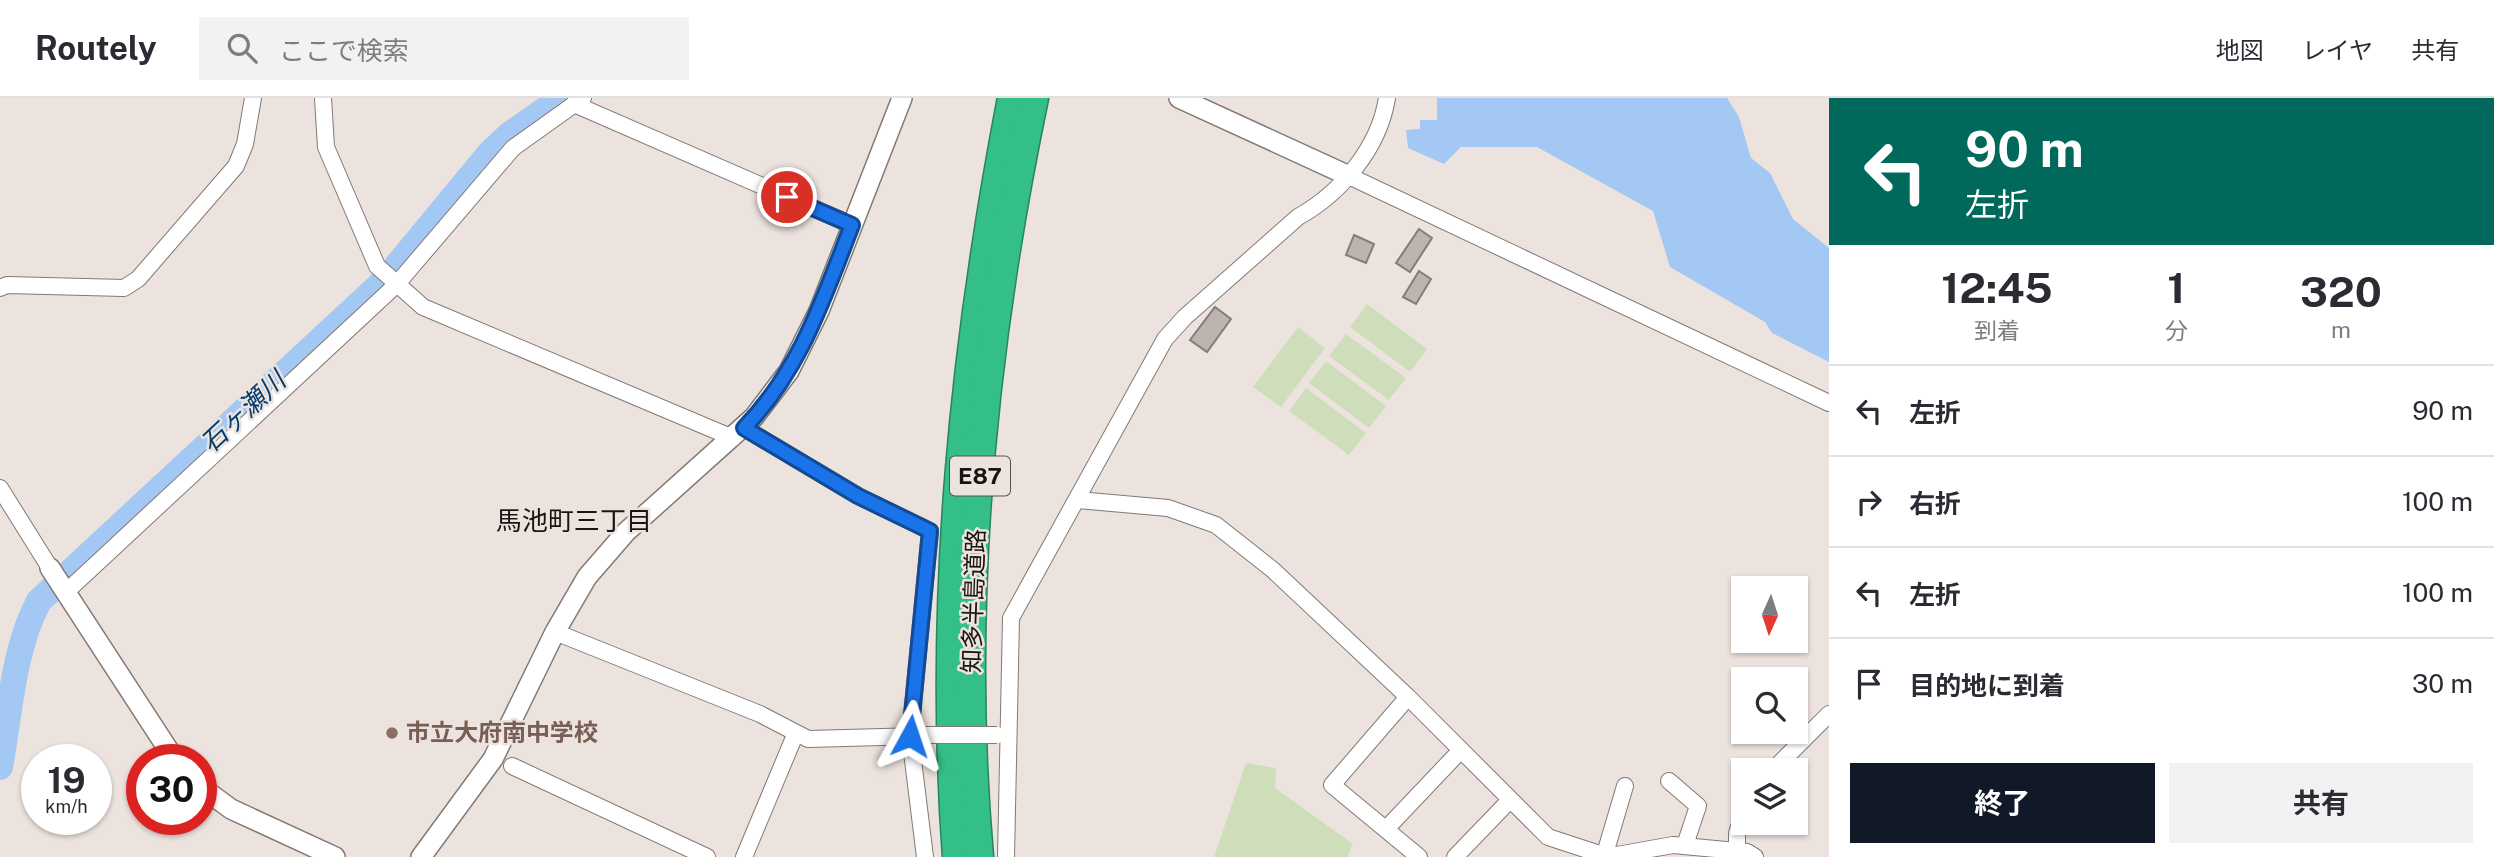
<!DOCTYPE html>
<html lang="ja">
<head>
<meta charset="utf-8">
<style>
  :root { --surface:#fff; --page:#f2f2f3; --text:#2b2b33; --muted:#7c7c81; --line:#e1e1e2; --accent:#111827 }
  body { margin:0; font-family:"Public Sans","Noto Sans JP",sans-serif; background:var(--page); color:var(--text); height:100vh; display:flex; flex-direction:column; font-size:26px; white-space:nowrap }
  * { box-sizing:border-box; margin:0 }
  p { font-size:23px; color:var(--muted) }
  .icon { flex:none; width:38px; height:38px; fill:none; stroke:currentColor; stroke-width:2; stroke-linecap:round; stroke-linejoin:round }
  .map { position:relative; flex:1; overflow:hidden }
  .details { display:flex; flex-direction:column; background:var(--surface); width:665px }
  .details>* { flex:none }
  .guide { background:#00695c; color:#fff; overflow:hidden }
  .needle { width:46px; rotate:183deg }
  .buttons { position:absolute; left:1731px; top:478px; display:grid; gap:14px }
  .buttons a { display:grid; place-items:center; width:77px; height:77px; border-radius:0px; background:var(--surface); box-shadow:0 2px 5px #0004; font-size:35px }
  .speed { position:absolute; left:21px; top:646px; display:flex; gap:14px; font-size:35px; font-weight:700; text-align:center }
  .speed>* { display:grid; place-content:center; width:91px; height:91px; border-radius:50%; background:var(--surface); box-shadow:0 2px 5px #0004; line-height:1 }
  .speed small { font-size:18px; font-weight:400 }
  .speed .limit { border:10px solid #d22; background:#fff; color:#111 }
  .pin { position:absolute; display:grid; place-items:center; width:60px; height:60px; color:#fff; margin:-30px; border:4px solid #fff; border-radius:50%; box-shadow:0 2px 7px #0007 }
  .me { position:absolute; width:77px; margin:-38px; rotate:5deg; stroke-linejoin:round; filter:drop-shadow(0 0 5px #0008) }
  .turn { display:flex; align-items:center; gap:24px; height:147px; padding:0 21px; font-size:32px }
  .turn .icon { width:91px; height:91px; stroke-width:2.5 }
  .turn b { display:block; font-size:49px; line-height:60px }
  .eta { display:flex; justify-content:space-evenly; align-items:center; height:119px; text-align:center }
  .eta b { font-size:42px; font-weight:700; line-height:49px }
  .cta { display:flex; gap:14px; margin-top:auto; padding:14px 21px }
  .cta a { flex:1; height:80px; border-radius:0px; background:var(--accent); color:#fff; font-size:28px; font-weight:700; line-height:80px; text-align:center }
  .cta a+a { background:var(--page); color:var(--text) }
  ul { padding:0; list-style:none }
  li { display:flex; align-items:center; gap:21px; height:91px; padding:0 21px; border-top:2px solid var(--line) }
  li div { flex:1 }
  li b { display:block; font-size:26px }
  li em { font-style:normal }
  header { display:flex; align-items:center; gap:42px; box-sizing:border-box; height:98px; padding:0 35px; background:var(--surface); border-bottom:2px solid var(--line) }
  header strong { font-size:33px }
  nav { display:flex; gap:38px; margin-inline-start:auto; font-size:24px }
  .search { width:490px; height:63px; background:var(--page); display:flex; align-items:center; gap:18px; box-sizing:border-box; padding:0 24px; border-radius:0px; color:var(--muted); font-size:26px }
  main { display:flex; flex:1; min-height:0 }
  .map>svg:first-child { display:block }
  .green { fill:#cfdeba }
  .water { fill:#a2c8f3 }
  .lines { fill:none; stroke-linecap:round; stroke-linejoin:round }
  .river { stroke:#a2c8f3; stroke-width:26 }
  .building { fill:#bdb3af; stroke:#857c77; stroke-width:2 }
  .minor-casing { stroke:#827974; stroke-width:18 }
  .tertiary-casing { stroke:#827974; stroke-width:22 }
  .motorway-casing { stroke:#2a835f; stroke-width:31 }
  .minor { stroke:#fff; stroke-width:16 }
  .tertiary { stroke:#fff; stroke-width:19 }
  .motorway { stroke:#35bf88; stroke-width:28 }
  .minor-bridge-casing { stroke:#827974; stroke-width:18; stroke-linecap:butt }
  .minor-bridge { stroke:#fff; stroke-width:16 }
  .route-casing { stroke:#114b97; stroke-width:18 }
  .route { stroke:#1a73e8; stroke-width:12 }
  .education-dot { fill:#8d6e63; stroke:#ede3de; stroke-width:2.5 }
  .labels { text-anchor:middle; stroke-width:5; stroke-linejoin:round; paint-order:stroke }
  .shield { fill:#ede3de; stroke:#57524f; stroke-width:2 }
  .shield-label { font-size:23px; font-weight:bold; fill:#171412 }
  .street-label { font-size:24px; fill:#171412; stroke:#ede3de }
  .education-label { font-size:24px; font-weight:bold; fill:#785e54; stroke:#ede3de; text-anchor:start }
  .water-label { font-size:26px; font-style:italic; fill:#023c6f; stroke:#ede3de }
  .neighbourhood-label { font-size:26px; fill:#171412; stroke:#ede3de }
</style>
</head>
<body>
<header>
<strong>Routely</strong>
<div class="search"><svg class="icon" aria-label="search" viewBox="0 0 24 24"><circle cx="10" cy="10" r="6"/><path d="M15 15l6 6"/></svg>ここで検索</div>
<nav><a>地図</a><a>レイヤ</a><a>共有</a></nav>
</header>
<main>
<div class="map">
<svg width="1829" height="759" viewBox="0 0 1829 759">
  <rect width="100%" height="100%" fill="#ede3de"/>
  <g class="green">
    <polygon points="1367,206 1427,251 1410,274 1350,229"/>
    <polygon points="1298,229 1325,250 1281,309 1253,289"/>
    <polygon points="1346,236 1406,280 1389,302 1329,258"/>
    <polygon points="1326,263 1386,308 1369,330 1309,285"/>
    <polygon points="1306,290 1366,335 1349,357 1289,313"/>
    <polygon points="1246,665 1276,670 1275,690 1353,746 1347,759 1214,759"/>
  </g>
  <polygon class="water" points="1437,0 1727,0 1739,19 1751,60 1770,75 1793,121 1829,150 1829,264 1772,235 1765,224 1670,169 1653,113 1537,49 1461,49 1444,66 1408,50 1406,32 1420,31 1420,22 1437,22"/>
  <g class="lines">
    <path class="river" d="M0 669C10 615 13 551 39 503L385 182 489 56 509 37 562 0"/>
  </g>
  <g class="building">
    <polygon points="1419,131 1432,140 1410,174 1396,165"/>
    <polygon points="1354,137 1374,146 1366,165 1346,157"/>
    <polygon points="1419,173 1431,181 1416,206 1403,199"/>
    <polygon points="1215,209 1231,221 1207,254 1190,242"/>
  </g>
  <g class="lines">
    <defs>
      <g id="minor">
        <polyline points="323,0 326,49 377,168 423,209 733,340"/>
        <polyline points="574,6 852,127"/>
        <polyline points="1349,78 1829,305"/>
        <polyline points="0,190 7,187 124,190 138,181 236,68 245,46 253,0"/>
        <polyline points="744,330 858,398 930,433 910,638 925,759"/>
        <polyline points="0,390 50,470"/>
        <polyline points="1078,402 1168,410 1216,427 1273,472 1408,599 1548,739 1600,756 1617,757 1673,747 1747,754 1755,759"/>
        <polyline points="66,494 396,187 513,50 583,0"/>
        <polyline points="555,534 760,616 808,641 920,638"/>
        <polyline points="1408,599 1332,687 1419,759"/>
        <polyline points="512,668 707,759"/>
        <polyline points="1773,672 1829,616"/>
        <polyline points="1669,683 1698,708 1685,747"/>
        <polyline points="1386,731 1461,652"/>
        <polyline points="744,759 795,637"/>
        <path d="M1006 759 1011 520 1165 241 1185 219 1298 119C1341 95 1379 50 1387 0"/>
        <polyline points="1455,759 1510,702"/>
        <polyline points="1604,759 1625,688"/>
        <polyline points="1737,759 1737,735 1743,717"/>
      </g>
      <g id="tertiary">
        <polyline points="1179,0 1349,78"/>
        <polyline points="50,470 175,662"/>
        <polyline points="201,689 231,711 335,759"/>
        <polyline points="421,759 493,661 555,534 587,479 626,434 754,319 789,273 819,213 902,0"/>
      </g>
      <g id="motorway">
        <path d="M957 759C938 504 964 250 1012 0"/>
        <path d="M979 759C957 506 982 248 1034 0"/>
      </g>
    </defs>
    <use href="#minor" class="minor-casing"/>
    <use href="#tertiary" class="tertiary-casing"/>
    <use href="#motorway" class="motorway-casing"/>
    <use href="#minor" class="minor"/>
    <use href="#tertiary" class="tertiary"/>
    <use href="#motorway" class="motorway"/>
    <defs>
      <polyline id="minor-bridge" points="926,637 997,637"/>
    </defs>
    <use href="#minor-bridge" class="minor-bridge-casing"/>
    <use href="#minor-bridge" class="minor-bridge"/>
  </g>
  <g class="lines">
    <defs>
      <path id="route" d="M787 99 852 127C824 199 800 273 744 330L858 398 930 433 910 638"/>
    </defs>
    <use href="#route" class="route-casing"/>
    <use href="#route" class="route"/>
  </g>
  <circle class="education-dot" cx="392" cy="635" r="7"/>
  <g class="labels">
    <rect class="shield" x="950" y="358.5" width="60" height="39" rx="5"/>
    <g class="shield-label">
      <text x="980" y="386">E87</text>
    </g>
    <g class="street-label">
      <text transform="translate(974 503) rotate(-88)" y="8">知多半島道路</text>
    </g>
    <g class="education-label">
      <text x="406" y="643">市立大府南中学校</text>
    </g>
    <g class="water-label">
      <text transform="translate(243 314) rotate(-43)" y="9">石ヶ瀬川</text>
    </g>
    <g class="neighbourhood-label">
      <text x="574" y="432">馬池町三丁目</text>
    </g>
  </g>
</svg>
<div class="buttons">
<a><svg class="needle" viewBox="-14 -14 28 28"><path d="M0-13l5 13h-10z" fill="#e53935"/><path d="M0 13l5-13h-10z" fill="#7c7c81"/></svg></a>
<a><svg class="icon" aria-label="search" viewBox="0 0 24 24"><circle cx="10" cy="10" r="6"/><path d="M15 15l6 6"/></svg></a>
<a><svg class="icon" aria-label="layers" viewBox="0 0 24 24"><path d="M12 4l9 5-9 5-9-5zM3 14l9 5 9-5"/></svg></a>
</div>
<div class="speed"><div>19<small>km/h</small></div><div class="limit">30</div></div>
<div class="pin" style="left:787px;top:99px;background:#d93025"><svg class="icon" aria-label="arrive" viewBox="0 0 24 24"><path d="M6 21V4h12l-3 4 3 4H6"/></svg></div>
<svg class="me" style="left:910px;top:638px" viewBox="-20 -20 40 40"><path d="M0-17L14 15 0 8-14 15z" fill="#1a73e8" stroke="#fff" stroke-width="4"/></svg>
</div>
<section class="details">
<div class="guide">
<div class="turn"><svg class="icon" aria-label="left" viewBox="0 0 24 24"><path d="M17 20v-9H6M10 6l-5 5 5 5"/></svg><div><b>90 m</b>左折</div></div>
</div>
<div class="eta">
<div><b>12:45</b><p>到着</p></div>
<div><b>1</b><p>分</p></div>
<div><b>320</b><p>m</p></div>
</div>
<ul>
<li><svg class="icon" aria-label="left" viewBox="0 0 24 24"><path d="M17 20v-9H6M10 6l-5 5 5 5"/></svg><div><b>左折</b></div><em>90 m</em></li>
<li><svg class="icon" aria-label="right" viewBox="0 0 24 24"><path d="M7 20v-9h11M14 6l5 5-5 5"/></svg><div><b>右折</b></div><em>100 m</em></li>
<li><svg class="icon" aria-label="left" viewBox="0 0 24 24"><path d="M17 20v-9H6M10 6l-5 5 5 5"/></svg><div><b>左折</b></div><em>100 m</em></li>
<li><svg class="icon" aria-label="arrive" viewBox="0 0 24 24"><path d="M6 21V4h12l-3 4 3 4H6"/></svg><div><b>目的地に到着</b></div><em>30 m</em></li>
</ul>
<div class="cta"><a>終了</a><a>共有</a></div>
</section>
</main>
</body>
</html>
